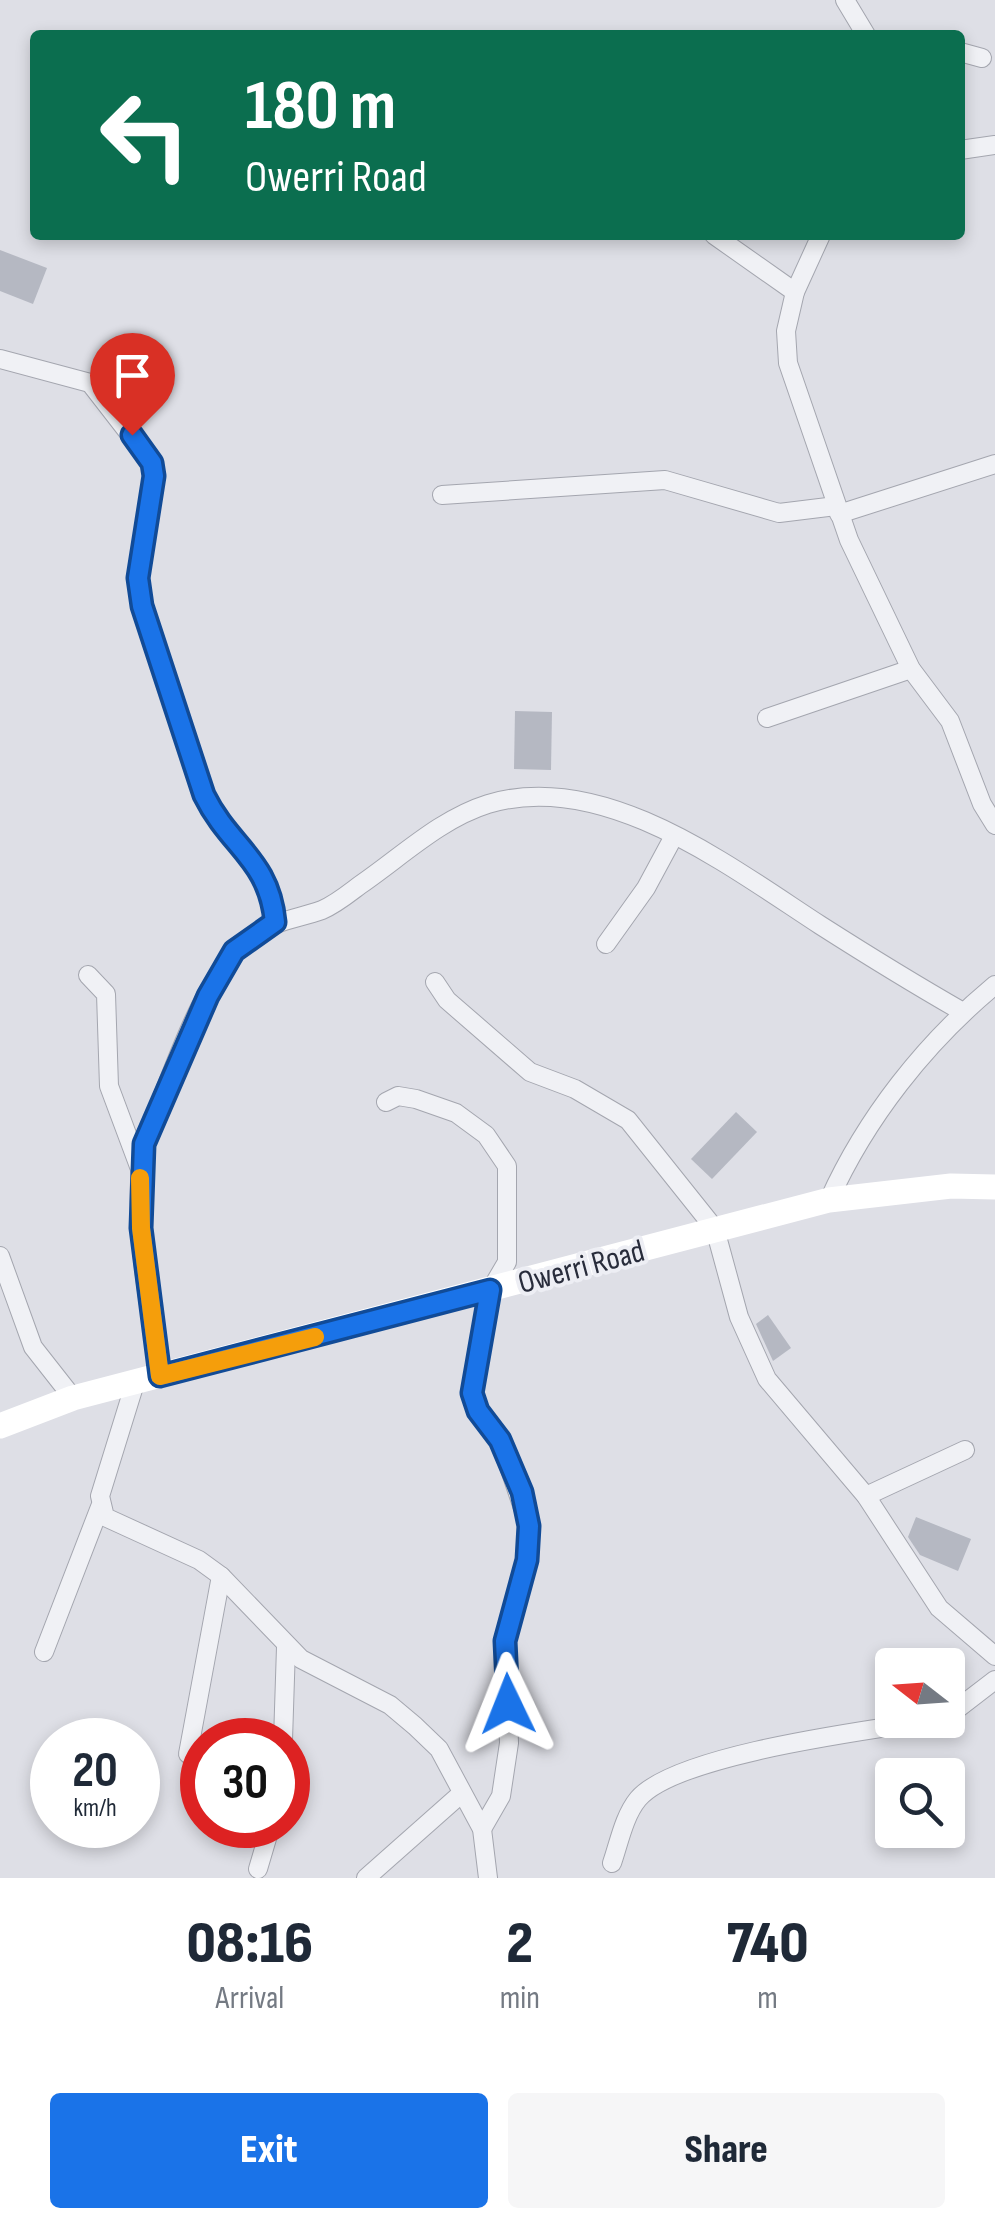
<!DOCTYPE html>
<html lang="en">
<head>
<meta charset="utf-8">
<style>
  :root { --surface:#fff; --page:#f6f6f7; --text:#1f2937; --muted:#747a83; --accent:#1a73e8 }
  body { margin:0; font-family:"Sofia Sans Condensed",sans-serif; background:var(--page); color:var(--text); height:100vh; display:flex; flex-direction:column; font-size:38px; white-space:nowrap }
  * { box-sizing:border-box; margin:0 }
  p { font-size:32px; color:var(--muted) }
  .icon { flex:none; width:55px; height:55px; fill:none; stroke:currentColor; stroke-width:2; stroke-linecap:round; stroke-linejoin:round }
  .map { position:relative; height:1878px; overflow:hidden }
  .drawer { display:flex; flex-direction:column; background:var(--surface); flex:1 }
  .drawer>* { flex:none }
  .top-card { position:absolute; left:30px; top:30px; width:935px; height:210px; border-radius:10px; box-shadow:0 5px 15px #0003; background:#0b6e4f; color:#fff; overflow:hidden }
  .needle { width:65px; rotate:287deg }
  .buttons { position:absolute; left:875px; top:1648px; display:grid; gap:20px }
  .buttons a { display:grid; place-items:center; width:90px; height:90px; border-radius:10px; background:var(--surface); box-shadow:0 5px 15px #0003; font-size:50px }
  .speed { position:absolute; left:30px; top:1718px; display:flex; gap:20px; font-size:50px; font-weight:700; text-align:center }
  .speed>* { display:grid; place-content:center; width:130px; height:130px; border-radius:50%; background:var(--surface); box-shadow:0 5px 15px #0003; line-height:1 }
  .speed small { font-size:25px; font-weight:400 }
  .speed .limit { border:15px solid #d22; background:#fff; color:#111 }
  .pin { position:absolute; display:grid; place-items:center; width:85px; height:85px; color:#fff; margin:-102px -42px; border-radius:50% 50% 50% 0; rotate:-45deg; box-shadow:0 0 10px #0007 }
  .pin .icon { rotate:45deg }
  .me { position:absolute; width:110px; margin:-55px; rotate:358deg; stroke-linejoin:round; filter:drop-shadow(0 0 8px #0008) }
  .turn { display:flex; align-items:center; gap:35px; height:210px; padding:0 50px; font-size:45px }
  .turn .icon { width:130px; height:130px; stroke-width:2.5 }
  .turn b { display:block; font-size:70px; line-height:85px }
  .eta { display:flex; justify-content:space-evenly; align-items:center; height:170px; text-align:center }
  .eta b { font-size:60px; font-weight:800; line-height:70px }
  .primary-button { display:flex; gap:20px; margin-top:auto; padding:20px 50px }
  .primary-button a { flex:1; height:115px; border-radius:10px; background:var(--accent); color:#fff; font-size:40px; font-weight:800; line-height:115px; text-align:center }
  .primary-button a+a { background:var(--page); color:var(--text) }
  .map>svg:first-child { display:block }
  .building { fill:#b5b8c2 }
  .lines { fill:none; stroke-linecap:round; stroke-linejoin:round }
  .minor-casing { stroke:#a4a6af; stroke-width:20 }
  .minor { stroke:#f0f1f5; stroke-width:18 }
  .secondary { stroke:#fff; stroke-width:25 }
  .route-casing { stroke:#114b97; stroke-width:25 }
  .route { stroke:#1a73e8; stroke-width:18 }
  .slow { stroke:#f59e0b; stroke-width:18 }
  .labels { text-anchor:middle; stroke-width:8; stroke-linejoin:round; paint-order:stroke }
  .street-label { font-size:32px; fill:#282c3b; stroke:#edeef4 }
</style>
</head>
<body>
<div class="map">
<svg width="995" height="1878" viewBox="0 0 995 1878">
  <rect width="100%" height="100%" fill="#dedfe6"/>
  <g class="building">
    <polygon points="0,250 47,268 33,304 0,291"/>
    <polygon points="515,711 552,712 551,770 514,769"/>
    <polygon points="736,1112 757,1132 712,1179 691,1159"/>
    <polygon points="768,1315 791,1348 773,1361 756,1324"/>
    <polygon points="916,1517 971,1539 958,1571 920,1555 908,1537"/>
  </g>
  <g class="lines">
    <defs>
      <g id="minor">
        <polyline points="845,0 866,35"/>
        <polyline points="960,52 982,58"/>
        <polyline points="960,150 995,145"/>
        <polyline points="714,235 795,292"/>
        <polyline points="821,235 795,292 786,331 788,363 849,540 911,669 950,721 982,804 995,825"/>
        <path d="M0 359 90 383 152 463 154 488 138 578 142 606 204 795C231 847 270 860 275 922"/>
        <polyline points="442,495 665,480 779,513 836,506"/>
        <polyline points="839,514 995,464"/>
        <polyline points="767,718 911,669"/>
        <polyline points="606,944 646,888 674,836"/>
        <polyline points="88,975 106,994 109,1086 140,1169"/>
        <polyline points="435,982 447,1000 530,1072 575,1089 628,1120 715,1229 739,1317 767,1379 866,1496 939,1608 995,1656"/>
        <polyline points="386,1102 398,1096 416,1099 456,1113 486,1135 507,1166 507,1262 490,1291 472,1393 478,1411 500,1440 529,1526 527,1560 505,1641 509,1743 501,1796 482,1829"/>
        <path d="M829 1200C866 1118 925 1043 995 985"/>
        <polyline points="0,1256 33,1347 73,1398"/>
        <path d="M160 1376C149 1301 131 1220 144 1144 169 1085 201 974 252 937 275 920 297 919 322 910 336 904 348 894 360 885 401 857 440 819 488 804 603 769 729 866 820 925 867 955 914 984 963 1012"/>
        <polyline points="135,1383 100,1496 105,1517 199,1560 221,1576 301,1659 390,1705 415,1726 439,1749 482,1829 488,1878"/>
        <polyline points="866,1496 965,1450"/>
        <polyline points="44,1652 100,1507"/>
        <polyline points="948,1716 995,1680"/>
        <polyline points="283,1740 286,1647"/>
        <polyline points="188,1754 221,1576"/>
        <path d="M612 1863C619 1843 624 1816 638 1799 676 1754 871 1730 934 1720"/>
        <polyline points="258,1869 271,1825"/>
        <polyline points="366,1878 462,1793"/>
      </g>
    </defs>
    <use href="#minor" class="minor-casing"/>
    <use href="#minor" class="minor"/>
    <polyline class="secondary" points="0,1426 73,1398 829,1200 951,1186 995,1187"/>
  </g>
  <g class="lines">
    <defs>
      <path id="route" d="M132 435 152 463 154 476 138 578 142 606 204 795C230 848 269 859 275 922L234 951 208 996 144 1144 141 1228 160 1376 490 1290 472 1393 478 1411 500 1440 522 1492 529 1526 527 1560 505 1641 508 1704"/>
    </defs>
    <use href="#route" class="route-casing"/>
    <use href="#route" class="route"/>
    <polyline class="slow" points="140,1178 141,1228 160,1376 315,1337"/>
  </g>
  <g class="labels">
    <g class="street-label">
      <text transform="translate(581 1266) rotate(-15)" y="11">Owerri Road</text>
    </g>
  </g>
</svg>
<div class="buttons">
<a><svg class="needle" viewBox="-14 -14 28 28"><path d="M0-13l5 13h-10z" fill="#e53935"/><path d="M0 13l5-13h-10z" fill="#747a83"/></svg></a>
<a><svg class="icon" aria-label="search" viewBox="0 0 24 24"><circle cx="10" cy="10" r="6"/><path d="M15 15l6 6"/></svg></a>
</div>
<div class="speed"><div>20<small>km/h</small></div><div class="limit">30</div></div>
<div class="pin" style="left:132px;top:435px;background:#d93025"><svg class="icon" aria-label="arrive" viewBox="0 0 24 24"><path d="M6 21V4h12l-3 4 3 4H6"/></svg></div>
<svg class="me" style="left:508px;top:1704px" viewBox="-20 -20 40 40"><path d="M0-17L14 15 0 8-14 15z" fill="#1a73e8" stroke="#fff" stroke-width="4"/></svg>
<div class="top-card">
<div class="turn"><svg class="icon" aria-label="left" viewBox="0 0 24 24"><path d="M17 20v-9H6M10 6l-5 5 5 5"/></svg><div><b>180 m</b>Owerri Road</div></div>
</div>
</div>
<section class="drawer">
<div class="eta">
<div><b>08:16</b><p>Arrival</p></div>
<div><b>2</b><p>min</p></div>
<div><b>740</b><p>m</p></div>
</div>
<div class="primary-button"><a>Exit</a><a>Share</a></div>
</section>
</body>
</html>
